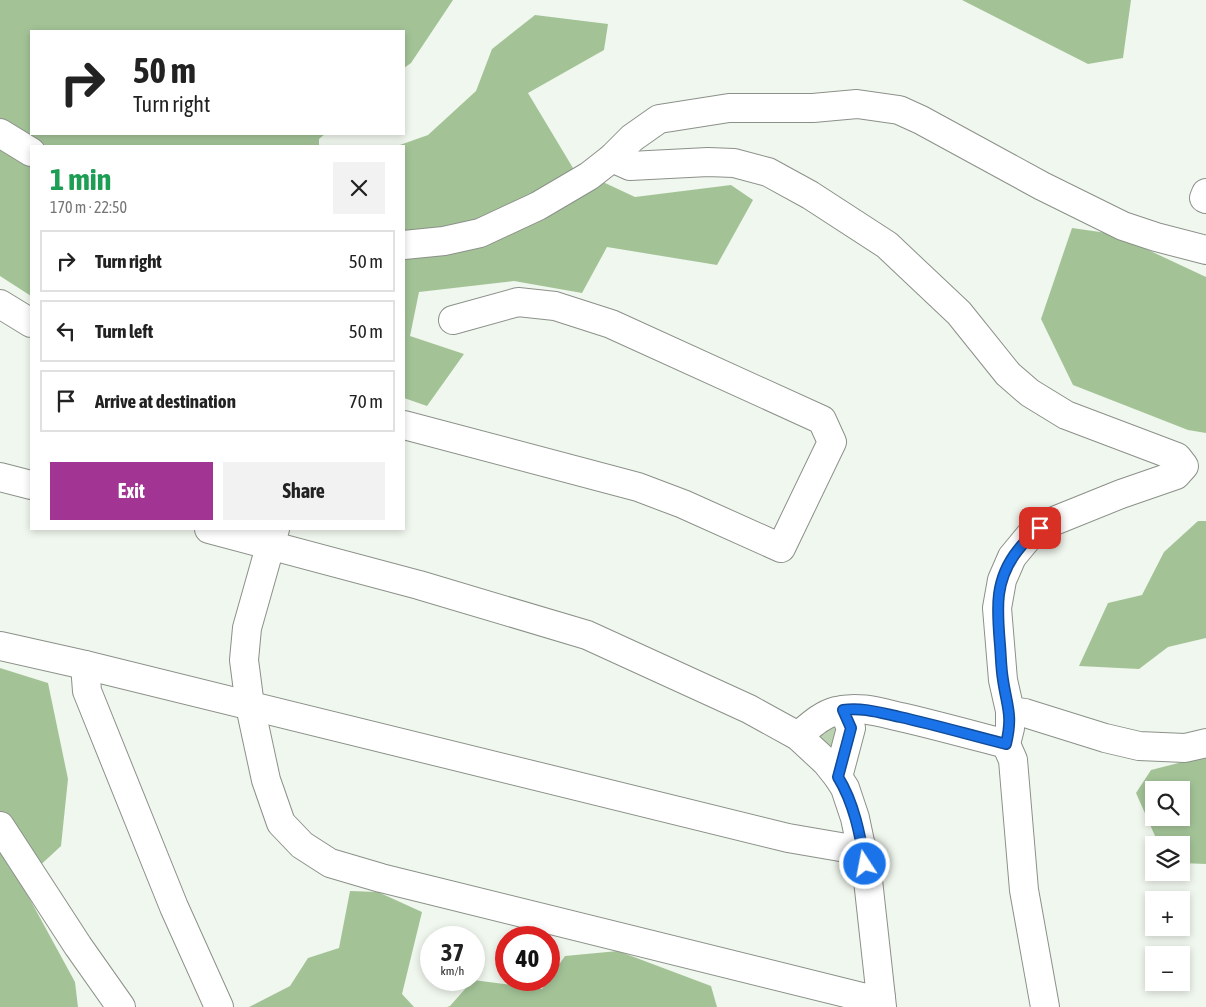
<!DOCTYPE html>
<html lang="en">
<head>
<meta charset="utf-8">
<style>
  :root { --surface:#fff; --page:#f2f2f2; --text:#222; --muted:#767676; --line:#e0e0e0; --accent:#a23594 }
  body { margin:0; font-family:"Asap Condensed",sans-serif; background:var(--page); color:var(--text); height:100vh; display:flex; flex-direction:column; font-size:19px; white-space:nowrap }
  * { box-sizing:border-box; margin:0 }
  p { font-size:16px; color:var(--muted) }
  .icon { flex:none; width:28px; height:28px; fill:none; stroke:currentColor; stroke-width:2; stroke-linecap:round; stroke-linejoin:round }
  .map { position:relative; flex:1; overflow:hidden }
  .details { position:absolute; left:30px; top:145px; width:375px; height:385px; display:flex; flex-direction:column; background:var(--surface); border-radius:0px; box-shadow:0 2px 8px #0003 }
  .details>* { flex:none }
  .hud { position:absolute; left:30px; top:30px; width:375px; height:105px; border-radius:0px; box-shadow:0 2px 8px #0003; background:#fff; color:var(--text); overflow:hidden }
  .tools { position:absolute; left:1145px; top:781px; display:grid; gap:10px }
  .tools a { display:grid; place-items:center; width:45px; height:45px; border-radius:0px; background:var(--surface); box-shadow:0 2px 8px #0003; font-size:25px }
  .speed { position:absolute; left:420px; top:926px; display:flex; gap:10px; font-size:25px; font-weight:700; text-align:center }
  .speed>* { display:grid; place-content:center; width:65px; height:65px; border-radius:50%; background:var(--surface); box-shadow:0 2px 8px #0003; line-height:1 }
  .speed small { font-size:12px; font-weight:400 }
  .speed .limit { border:8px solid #d22; background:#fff; color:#111 }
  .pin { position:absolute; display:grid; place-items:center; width:42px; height:42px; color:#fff; margin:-21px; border-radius:10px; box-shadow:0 2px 8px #0006 }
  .me { position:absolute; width:55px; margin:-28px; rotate:349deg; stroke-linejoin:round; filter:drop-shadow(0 0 4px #0008) }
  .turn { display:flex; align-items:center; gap:18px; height:105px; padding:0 20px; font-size:22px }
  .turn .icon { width:65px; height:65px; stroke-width:2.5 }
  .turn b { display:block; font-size:35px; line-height:42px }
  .round { display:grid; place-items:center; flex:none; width:52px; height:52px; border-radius:0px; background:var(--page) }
  .head { display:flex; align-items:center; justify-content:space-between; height:85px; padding:0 20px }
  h1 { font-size:30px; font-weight:700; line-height:38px; color:#1e9e55 }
  .primary-button { display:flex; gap:10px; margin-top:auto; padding:10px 20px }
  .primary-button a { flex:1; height:58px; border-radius:0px; background:var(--accent); color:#fff; font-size:20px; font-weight:700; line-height:58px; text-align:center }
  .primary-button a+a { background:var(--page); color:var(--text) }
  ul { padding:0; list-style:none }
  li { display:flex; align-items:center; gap:15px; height:62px; margin:0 10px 8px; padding:0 10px; border:2px solid var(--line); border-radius:0px }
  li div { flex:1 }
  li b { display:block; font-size:19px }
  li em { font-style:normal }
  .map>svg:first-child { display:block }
  .green { fill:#bbd2b3 }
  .forest { fill:#a3c397; fill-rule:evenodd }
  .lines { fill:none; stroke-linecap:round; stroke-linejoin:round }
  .minor-casing { stroke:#8b9189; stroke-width:30 }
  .minor { stroke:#fff; stroke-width:28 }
  .route-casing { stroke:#114b97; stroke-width:12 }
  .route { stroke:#1a73e8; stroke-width:9 }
</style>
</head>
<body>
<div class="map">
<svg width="1206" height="1007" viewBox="0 0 1206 1007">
  <rect width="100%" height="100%" fill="#f0f7ee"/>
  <polygon class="green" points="839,725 837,752 818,741 817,728"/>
  <g class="forest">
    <polygon points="0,0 453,0 411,63 404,68 404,31 31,31 31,134 325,134 319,139 319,146 31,146 31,296 0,276"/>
    <polygon points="962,0 1131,0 1123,58 1088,64"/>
    <polygon points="535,15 608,24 604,50 528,93 573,168 635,197 731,185 753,200 717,265 607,247 582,293 514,281 419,292 410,336 464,354 427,406 404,398 404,146 397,146 428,135 476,91 492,49"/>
    <polygon points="1072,228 1114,234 1206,277 1206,433 1188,430 1073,385 1041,319"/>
    <polygon points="1198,521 1206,521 1206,638 1168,647 1139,669 1079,666 1108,603 1142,595 1164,552"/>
    <polygon points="0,668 48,683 68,779 61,846 21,883 75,982 78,1007 0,1007"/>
    <path d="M1206 756V864L1181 863V845H1159L1136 793 1151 770ZM1154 790H1181V818H1154Z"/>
    <polygon points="350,891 378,892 422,912 402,994 414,1007 249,1007 290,986 308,958 339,948"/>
    <polygon points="618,951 711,986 717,1007 447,1007 450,1006 473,980 542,989 565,956"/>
  </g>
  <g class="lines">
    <defs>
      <g id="minor">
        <polyline points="0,133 31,152"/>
        <polyline points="612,158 630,166 708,162 734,163 768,172 810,195 887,245 959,313 1008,374 1030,393 1066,415 1177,457 1184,466 1176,475 1121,494 1049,523 1031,534 1012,557 1002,580 997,608 1003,680 1010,711 1010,728 1006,744 1013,760 1024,890 1045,1007"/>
        <polyline points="1206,193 1204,198 1206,199"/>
        <polyline points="404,245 444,241 480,233 538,206 589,176 612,158 632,138 659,119 729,108 813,108 857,104 899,110 921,120 1042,186 1123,226 1156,237 1206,250"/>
        <polyline points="0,304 31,323"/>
        <polyline points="404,425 638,487 683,504 781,548 832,442 822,420 611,324 555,306 518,302 453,320"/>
        <polyline points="0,477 31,485"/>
        <polyline points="209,529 419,585 587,635 749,709 798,736 826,762 838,777 845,788 855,818 868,880 882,1007"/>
        <polyline points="275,529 247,628 244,660 250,706 266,780 281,823 302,845 330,863 381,878 862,997 881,998"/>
        <polyline points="0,646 85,665 788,838 852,849 862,847"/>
        <polyline points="85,665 87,691 174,907 219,1007"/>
        <polyline points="1010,711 1025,713 1105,738 1139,746 1185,748 1206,743"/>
        <path d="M798 736C810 726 821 715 836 711 860 705 882 713 905 718 939 726 972 735 1006 744"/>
        <polyline points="838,777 851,728 843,710"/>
        <polyline points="0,826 78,946 121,1007"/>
      </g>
    </defs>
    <use href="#minor" class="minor-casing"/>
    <use href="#minor" class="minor"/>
  </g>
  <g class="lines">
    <defs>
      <path id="route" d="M865 864C860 834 854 803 838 777L851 728 843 710C862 707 881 713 900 717 936 725 970 735 1006 744 1013 715 1007 707 1003 680 1001 668 1001 657 1000 645 997 609 994 580 1018 550 1025 541 1031 534 1040 528"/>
    </defs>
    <use href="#route" class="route-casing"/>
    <use href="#route" class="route"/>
  </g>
</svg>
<div class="tools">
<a><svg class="icon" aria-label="search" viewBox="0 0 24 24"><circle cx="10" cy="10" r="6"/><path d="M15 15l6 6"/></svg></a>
<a><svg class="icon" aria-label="layers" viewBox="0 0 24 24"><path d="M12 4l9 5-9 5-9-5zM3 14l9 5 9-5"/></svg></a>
<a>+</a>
<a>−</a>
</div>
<div class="speed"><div>37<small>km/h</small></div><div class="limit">40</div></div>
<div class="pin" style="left:1040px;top:528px;background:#d93025"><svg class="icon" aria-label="arrive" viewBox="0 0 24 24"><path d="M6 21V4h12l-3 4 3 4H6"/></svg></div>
<svg class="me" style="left:865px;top:864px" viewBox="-20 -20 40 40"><circle r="17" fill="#1a73e8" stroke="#fff" stroke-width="3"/><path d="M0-11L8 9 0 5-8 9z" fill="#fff"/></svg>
<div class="hud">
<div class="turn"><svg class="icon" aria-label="right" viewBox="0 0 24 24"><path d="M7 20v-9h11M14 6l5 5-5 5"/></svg><div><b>50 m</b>Turn right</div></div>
</div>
<section class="details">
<div class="head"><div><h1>1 min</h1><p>170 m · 22:50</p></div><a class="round"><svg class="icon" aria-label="close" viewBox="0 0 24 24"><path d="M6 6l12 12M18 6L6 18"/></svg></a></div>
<ul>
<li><svg class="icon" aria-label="right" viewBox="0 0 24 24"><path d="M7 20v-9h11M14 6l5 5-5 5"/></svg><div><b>Turn right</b></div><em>50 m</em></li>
<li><svg class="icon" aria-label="left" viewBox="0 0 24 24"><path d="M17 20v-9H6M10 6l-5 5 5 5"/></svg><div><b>Turn left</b></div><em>50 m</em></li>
<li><svg class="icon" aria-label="arrive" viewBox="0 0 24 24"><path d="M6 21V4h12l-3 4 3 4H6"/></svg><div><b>Arrive at destination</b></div><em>70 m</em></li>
</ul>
<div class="primary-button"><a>Exit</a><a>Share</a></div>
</section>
</div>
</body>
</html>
